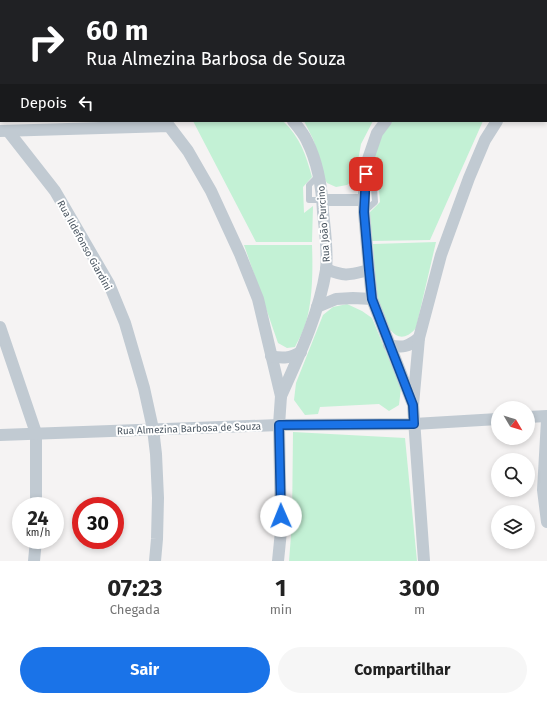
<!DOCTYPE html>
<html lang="pt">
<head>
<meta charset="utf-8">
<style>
  :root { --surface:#fff; --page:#f6f6f6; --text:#222; --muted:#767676; --accent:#1a73e8 }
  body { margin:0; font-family:"Fira Sans",sans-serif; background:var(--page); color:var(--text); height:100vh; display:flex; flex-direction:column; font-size:15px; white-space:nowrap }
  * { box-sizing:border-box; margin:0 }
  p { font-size:13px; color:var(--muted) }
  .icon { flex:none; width:22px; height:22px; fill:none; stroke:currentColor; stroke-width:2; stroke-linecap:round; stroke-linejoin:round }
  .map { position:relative; height:561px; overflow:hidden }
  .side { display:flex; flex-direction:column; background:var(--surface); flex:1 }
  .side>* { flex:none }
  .hud { position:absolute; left:0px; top:0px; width:547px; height:122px; box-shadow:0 2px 6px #0003; background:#202124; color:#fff; overflow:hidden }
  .needle { width:26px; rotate:128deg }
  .controls { position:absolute; left:491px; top:401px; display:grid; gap:8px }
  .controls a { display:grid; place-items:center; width:44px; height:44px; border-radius:50%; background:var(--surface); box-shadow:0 2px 6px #0003; font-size:20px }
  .speed { position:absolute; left:12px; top:497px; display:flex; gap:8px; font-size:20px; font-weight:700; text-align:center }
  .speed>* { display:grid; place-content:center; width:52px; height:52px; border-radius:50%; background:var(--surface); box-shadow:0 2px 6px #0003; line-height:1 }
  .speed small { font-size:10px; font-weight:400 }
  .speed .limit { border:6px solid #d22; background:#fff; color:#111 }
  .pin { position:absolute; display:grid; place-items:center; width:34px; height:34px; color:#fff; margin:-17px; border-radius:8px; box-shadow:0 2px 6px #0006 }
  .me { position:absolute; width:44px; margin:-22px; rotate:359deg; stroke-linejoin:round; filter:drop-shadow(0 0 3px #0008) }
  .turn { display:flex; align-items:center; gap:14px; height:84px; padding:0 20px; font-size:18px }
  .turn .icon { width:52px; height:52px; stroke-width:2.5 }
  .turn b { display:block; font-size:28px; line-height:34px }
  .then { display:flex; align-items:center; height:38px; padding:0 20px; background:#0003; gap:8px; font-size:15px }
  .eta { display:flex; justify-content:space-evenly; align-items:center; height:68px; text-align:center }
  .eta b { font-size:24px; font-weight:700; line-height:28px }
  .action { display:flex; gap:8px; margin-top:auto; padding:8px 20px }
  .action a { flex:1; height:46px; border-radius:24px; background:var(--accent); color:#fff; font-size:16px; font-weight:700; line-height:46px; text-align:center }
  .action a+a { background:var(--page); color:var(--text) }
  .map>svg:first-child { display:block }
  .green { fill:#c3f1d5 }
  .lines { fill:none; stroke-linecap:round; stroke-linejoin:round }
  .motorway-casing { stroke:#7690ad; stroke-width:24 }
  .service { stroke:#c1cad2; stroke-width:6 }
  .minor { stroke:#c1cad2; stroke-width:12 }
  .secondary { stroke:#c1cbd6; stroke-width:18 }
  .motorway { stroke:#8ba5c1; stroke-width:22 }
  .route-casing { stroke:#114b97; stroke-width:10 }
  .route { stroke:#1a73e8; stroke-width:7 }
  .labels { text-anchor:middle; stroke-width:4; stroke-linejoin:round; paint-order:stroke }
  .street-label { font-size:10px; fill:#4a5661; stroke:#fff }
</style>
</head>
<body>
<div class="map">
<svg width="547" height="561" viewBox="0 0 547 561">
  <rect width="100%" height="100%" fill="#f5f3f3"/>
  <g class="green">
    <polygon points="318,0 547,0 547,17 546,1 286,1"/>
    <path d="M193 121H283C300 137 306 155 312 177L303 187 304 213 313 206 312 242H256Z"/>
    <polygon points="304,121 373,121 361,144 355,178 347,185 336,187 327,183 323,176 320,160 313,139"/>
    <polygon points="391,121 483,121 430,240 372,241 370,212 380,202 378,177 369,183 376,145"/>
    <path d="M436 242 416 328C390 358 378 302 375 284 373 271 374 257 373 244Z"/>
    <path d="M244 245H312C313 270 313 310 302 333 300 338 297 342 295 347L287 348 278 343Z"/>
    <polygon points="347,304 362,311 372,318 401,388 399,405 389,411 379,404 320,407 318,414 305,415 294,400 296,383 323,315 333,307"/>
    <polygon points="293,432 405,438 417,561 289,561 292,523"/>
  </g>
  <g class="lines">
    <defs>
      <g id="motorway">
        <polyline points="86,1 117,0"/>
        <polyline points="0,4 1,4"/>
        <polyline points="546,23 547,23"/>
        <polyline points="0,40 1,40"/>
      </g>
    </defs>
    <use href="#motorway" class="motorway-casing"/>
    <g class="service">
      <polyline points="319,175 309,185 309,200 323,200"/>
      <polyline points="364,212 375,202 374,188 364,187"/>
    </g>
    <g class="minor">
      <polyline points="546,114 547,114"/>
      <polyline points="386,121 377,133 367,162 364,187 364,212 369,270 372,299 412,402"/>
      <polyline points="0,131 169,126 188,151 211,191 240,254 258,299 281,396 279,425 281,531 278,561"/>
      <polyline points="8,131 55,191 109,284 125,323 144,388 153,429 156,454 158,498 157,539 155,561"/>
      <polyline points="323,200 364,200"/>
      <path d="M326 269C345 277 349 275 369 270"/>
      <polyline points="317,307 336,299 353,298 372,299"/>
      <polyline points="0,327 36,433 36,506"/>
      <path d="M389 345C403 348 408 347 419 338"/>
      <path d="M271 356C283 359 290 358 301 352"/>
      <path d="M281 396C299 356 319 314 326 270 328 251 325 231 323 212 322 188 318 163 307 141 304 134 298 127 293 121"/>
      <polyline points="528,417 547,416"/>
      <polyline points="547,420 543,490 547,522"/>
      <polyline points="0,435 279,425 414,424 498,419"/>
      <polyline points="34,561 36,540"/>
      <polyline points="424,561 413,405 419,338 441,255 469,178 485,140 497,121"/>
    </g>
    <g class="secondary">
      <polyline points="546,85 547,85"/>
      <polyline points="0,102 1,102"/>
    </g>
    <use href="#motorway" class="motorway"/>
  </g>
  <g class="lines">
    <defs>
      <polyline id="route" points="281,516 279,425 414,424 413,405 372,299 369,270 364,212 366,174"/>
    </defs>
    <use href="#route" class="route-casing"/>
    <use href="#route" class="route"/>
  </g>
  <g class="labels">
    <g class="street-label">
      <text transform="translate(323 224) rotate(-94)" y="4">Rua João Purcino</text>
      <text transform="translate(85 245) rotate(61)" y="4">Rua Ildefonso Giardini</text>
      <text transform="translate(189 428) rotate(-2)" y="4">Rua Almezina Barbosa de Souza</text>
    </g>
  </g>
</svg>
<div class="controls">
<a><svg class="needle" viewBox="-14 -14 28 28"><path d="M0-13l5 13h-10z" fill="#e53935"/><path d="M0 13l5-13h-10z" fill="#767676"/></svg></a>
<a><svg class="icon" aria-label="search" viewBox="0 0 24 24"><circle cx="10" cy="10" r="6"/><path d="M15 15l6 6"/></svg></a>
<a><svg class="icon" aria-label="layers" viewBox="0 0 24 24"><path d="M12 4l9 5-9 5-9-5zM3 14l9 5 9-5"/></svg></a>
</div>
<div class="speed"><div>24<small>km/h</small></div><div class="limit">30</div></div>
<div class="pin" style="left:366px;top:174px;background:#d93025"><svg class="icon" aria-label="arrive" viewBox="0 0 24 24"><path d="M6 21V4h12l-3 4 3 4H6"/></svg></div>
<svg class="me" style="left:281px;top:516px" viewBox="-20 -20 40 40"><circle r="19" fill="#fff"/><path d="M0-13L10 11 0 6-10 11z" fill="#1a73e8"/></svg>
<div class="hud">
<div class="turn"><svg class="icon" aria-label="right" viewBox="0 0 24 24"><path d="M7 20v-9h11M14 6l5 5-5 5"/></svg><div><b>60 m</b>Rua Almezina Barbosa de Souza</div></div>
<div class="then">Depois<svg class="icon" aria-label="left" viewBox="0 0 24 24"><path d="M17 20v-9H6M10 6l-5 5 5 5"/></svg></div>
</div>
</div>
<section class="side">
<div class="eta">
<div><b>07:23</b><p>Chegada</p></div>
<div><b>1</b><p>min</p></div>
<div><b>300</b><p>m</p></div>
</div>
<div class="action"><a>Sair</a><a>Compartilhar</a></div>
</section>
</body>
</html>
